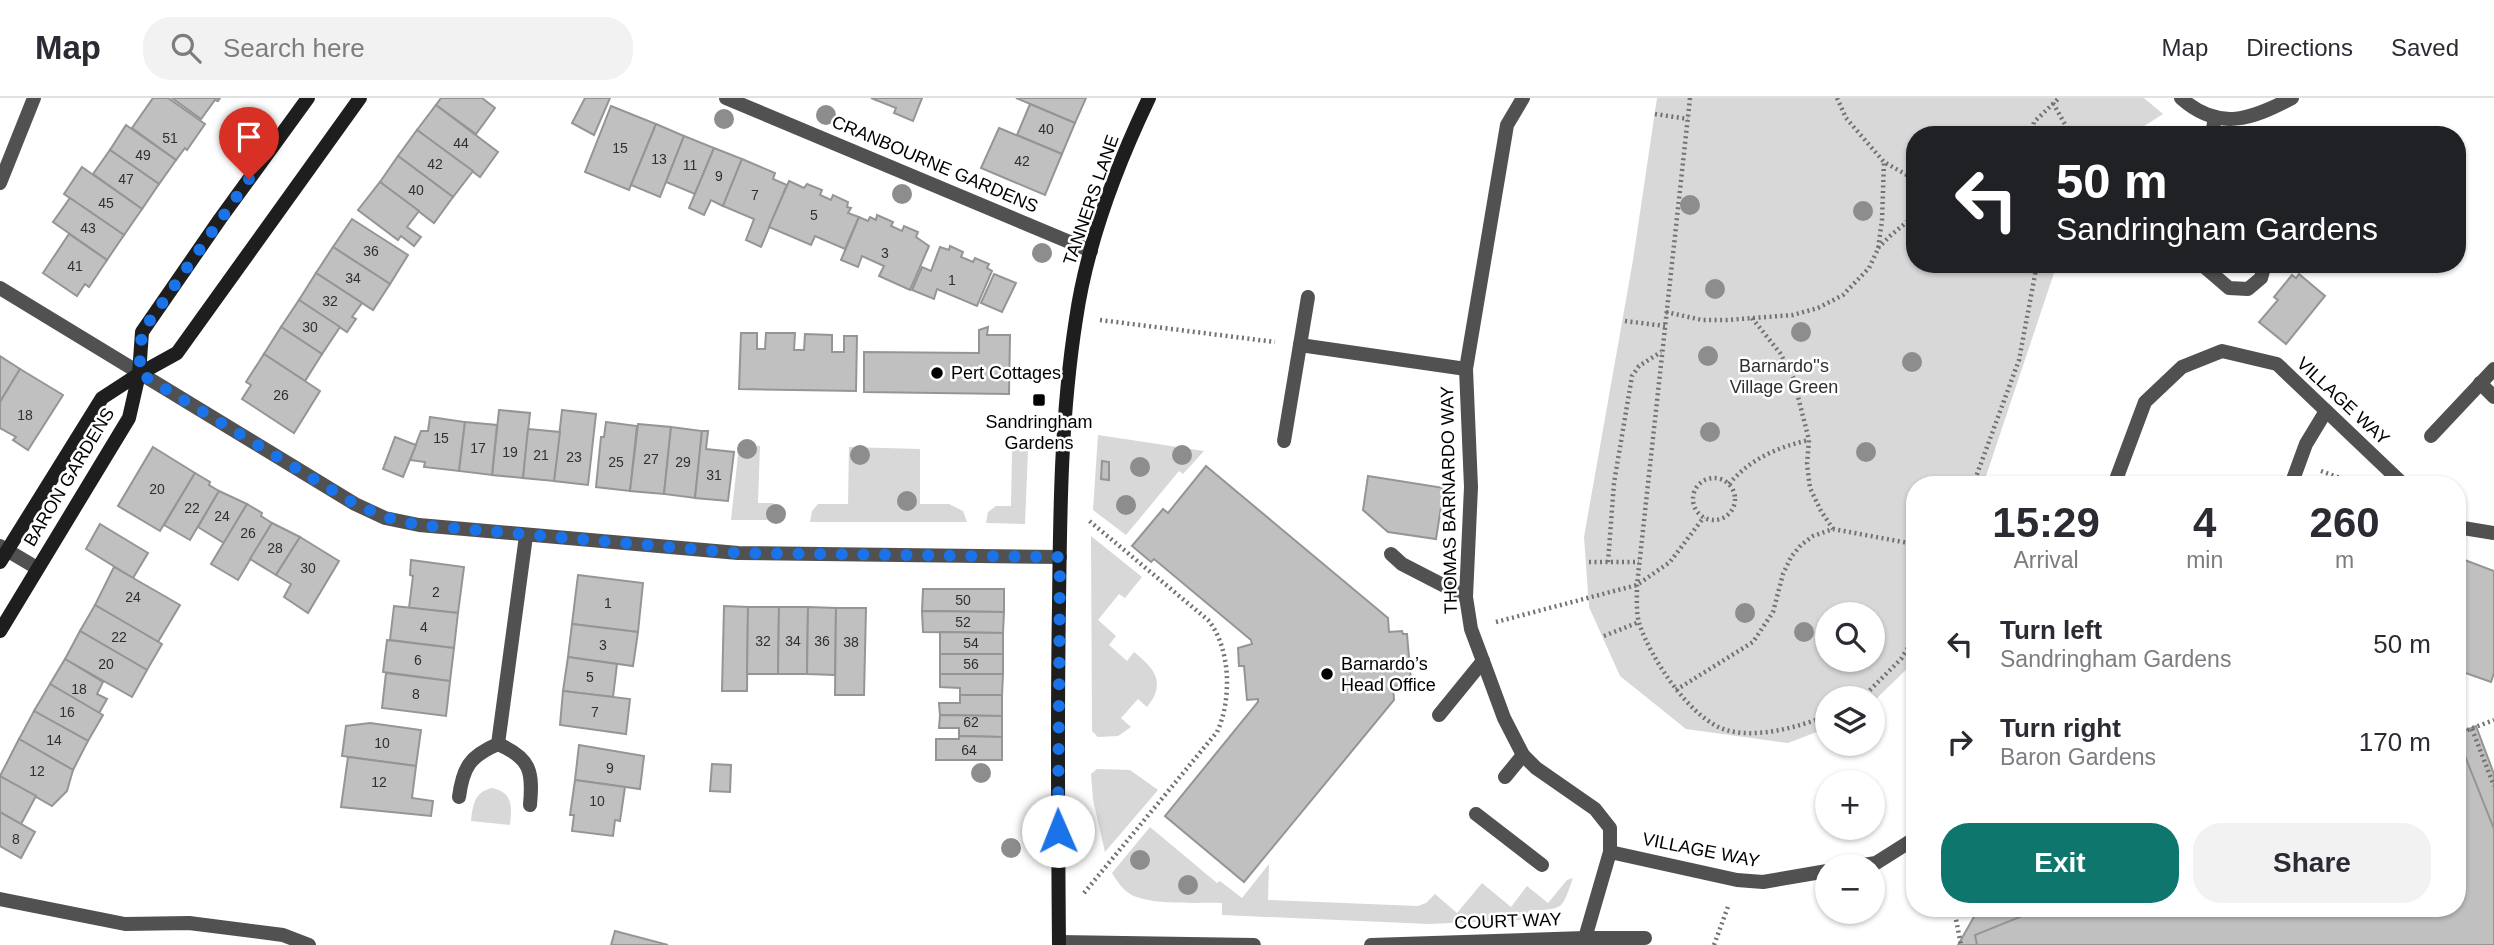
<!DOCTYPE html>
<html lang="en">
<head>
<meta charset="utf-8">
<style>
  :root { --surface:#fff; --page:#f2f2f3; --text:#2b2b33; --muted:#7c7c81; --line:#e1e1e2; --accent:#0f766e }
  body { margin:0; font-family:Helvetica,sans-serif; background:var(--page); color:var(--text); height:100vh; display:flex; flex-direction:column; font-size:26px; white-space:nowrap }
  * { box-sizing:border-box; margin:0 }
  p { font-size:23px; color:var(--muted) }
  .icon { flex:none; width:38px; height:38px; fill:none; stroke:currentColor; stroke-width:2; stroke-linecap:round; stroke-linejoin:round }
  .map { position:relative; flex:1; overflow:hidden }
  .panel { position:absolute; left:1906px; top:378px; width:560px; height:441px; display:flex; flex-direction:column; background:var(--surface); border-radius:28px; box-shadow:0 2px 5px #0004 }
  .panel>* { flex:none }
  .top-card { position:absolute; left:1906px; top:28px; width:560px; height:147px; border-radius:28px; box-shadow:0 2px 5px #0004; background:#202124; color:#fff; overflow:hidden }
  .fabs { position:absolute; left:1815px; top:504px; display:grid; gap:14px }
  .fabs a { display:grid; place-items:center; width:70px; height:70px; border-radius:50%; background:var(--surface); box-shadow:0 2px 5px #0004; font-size:35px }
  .pin { position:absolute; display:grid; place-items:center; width:60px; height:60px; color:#fff; margin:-72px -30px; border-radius:50% 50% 50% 0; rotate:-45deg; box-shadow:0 0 7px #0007 }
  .pin .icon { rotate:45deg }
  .me { position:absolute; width:77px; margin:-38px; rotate:359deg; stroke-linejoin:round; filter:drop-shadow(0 0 5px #0008) }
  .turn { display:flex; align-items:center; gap:24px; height:147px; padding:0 35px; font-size:32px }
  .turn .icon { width:91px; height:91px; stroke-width:2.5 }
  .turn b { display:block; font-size:49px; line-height:60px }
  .eta { display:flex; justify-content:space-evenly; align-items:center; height:119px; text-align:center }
  .eta b { font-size:42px; font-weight:700; line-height:49px }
  .cta { display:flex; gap:14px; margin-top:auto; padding:14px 35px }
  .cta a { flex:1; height:80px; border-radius:28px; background:var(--accent); color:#fff; font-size:28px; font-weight:700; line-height:80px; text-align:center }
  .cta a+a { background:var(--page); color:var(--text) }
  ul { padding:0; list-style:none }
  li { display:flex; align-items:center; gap:21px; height:98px; padding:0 35px }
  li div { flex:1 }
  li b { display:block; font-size:26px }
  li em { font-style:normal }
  header { display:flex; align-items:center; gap:42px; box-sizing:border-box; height:98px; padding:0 35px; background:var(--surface); border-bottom:2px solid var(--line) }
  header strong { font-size:33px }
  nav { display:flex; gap:38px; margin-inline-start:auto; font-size:24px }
  .search { width:490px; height:63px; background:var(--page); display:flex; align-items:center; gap:18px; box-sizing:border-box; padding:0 24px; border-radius:28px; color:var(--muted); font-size:26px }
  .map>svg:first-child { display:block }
  .green { fill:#d8d8d8; fill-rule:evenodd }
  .building { fill:#c0c0c0; stroke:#959595; stroke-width:2 }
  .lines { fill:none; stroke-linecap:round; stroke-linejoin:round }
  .path { stroke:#737373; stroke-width:4.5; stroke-dasharray:2 3.5; stroke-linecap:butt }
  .lane { stroke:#515151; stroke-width:14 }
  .street { stroke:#515151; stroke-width:14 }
  .secondary { stroke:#1e1e1e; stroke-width:14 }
  .tree { fill:#8d8d8d }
  .route { stroke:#1a73e8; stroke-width:12; stroke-dasharray:0 21.6 }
  .poi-dot { fill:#000; stroke:#fff; stroke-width:2.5 }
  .labels { text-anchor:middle; stroke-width:5; stroke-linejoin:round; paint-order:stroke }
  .number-label { font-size:14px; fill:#303030 }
  .street-label { font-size:18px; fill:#000; stroke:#fff }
  .park-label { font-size:18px; fill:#2f2f2f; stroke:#fff }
  .poi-label { font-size:18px; fill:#000; stroke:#fff; text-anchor:start }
</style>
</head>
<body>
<header>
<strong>Map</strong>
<div class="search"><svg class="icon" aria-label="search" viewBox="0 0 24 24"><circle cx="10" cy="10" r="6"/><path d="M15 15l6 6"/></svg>Search here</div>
<nav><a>Map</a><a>Directions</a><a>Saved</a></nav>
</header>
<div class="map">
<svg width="2494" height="847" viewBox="0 0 2494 847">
  <rect width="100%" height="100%" fill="#fff"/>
  <g class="green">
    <path d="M1657 0H2144L2163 16 2130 37H1914V166H2056V169L1983 387H1914V564L1873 604 1872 600H1827V630L1788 645 1686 631 1620 578 1589 509 1584 439 1633 162ZM1872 516V562H1827V516Z"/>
    <polygon points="1098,337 1204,353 1183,376 1179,373 1126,437 1093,412"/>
    <polygon points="739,347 760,348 758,405 773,405 781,411 783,422 731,422"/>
    <polygon points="849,349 920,351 920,406 949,406 963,413 967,424 810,424 812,413 818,406 848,406"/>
    <polygon points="1012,352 1028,352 1025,426 986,425 988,414 996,408 1011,408"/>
    <path d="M1091 438 1142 479 1125 500 1119 496 1098 522 1116 538 1109 547 1127 563 1134 554C1154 570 1167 585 1147 609L1138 601 1121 620 1131 629 1118 638 1098 639 1092 633Z"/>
    <polygon points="1097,671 1130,672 1158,692 1105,754 1093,702 1091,676"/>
    <path d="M492 690C513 694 512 709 510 727L471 723C473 707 474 694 492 690Z"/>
    <path d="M1150 729 1217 785 1220 783 1242 800 1269 766 1268 802 1418 808 1426 805 1435 796 1457 815 1482 785 1511 809 1527 788 1548 805 1567 782 1573 780C1562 811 1564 812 1530 812L1520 822 1429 826 1222 817V805C1197 804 1151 808 1130 796 1122 791 1117 783 1112 775Z"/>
  </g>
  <g class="building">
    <polygon points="153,0 168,0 205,26 187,52 185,50 176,62 132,30"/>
    <polygon points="172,0 220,0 218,3 215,2 201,21"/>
    <polygon points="441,0 482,0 495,10 476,36 436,7"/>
    <polygon points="585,0 610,0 594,37 572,25"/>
    <polygon points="871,0 922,0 913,23 894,15 896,10"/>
    <polygon points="1016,0 1086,0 1075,25"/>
    <polygon points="1030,6 1075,25 1062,56 1017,37"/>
    <polygon points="436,7 498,54 480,79 417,32"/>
    <polygon points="611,8 656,26 629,92 585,74"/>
    <polygon points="656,26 684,38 660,99 631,87"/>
    <polygon points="126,27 176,62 159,86 110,52"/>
    <polygon points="999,30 1062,56 1045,97 981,70"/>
    <polygon points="417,32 473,73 453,99 398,58"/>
    <polygon points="684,38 714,50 695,96 666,84"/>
    <polygon points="714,50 742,61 723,108 711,102 704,117 689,110"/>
    <polygon points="110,52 159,86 142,111 93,76"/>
    <polygon points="398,58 453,99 434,125 380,84"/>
    <polygon points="742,61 775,75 773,81 787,87 761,149 746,142 754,121 723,108"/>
    <polygon points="82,69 142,111 124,137 64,96"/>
    <polygon points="789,83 804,90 807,86 822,92 820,97 831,102 833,97 848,104 847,109 851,110 848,115 859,119 845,151 815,138 811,147 769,129"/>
    <polygon points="380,84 419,113 407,129 421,139 414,148 401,138 398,142 358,112"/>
    <polygon points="70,100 124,137 107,162 53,124"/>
    <polygon points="877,117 893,124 891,128 902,133 904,128 918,134 916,139 929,148 910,192 879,178 884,168 862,158 858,169 841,162 859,119 868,123 870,119 876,122"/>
    <polygon points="352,121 408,157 390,186 333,149"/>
    <polygon points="69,136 107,162 89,189 85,186 77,198 43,175"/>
    <polygon points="950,148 963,154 961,159 973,164 975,160 989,166 987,170 992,173 977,208 937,191 934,201 912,192 922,169 931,173 940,149 949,152"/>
    <polygon points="333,149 390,186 373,212 316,175"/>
    <polygon points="316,175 362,205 352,219 356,221 347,234 299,202"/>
    <polygon points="994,176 1016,185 1002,214 981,205"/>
    <polygon points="2299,176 2325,198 2286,246 2259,224 2278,202 2274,199 2292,177 2296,180"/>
    <polygon points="299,202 340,229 322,256 281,229"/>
    <polygon points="281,229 322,256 305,283 264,256"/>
    <polygon points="988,229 987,237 1010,237 1009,296 864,294 864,254 979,255 979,232"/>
    <polygon points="741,235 757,235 757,251 765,251 766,235 795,235 794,252 804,252 805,236 832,237 832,254 844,254 844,238 857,238 856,293 739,291"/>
    <polygon points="264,256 320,293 294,335 242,301 251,287 246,284"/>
    <polygon points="0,258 20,271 0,304"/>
    <polygon points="20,271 63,297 28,352 13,342 16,339 0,330 0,304"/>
    <polygon points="499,312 530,315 523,380 492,377"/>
    <polygon points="562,312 596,316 588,387 554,383"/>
    <polygon points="430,319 465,324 459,373 424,369 425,364 410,362 421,333 428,333"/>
    <polygon points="465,324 497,327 492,377 459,373"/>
    <polygon points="606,324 637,328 630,393 596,389 601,339 604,339"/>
    <polygon points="638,326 671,329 664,396 630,393"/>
    <polygon points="671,329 702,333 695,400 664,396"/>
    <polygon points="528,331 560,334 554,383 523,380"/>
    <polygon points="702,333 708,333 706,351 734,354 728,403 695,400"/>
    <polygon points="395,339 416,347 403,379 383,371"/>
    <polygon points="153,349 195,375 160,433 118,408"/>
    <polygon points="1102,363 1109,364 1109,382 1101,381"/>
    <polygon points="1206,368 1388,520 1389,534 1402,533 1403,536 1407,536 1411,583 1408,583 1408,587 1393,588 1394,602 1244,784 1165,718 1258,604 1258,601 1247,602 1244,568 1239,568 1238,550 1252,546 1251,542 1154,461 1151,464 1132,448 1163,411 1168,415"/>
    <polygon points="195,375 210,384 209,387 219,393 190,442 164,427"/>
    <polygon points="1368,378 1444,390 1436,441 1388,434 1363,412"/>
    <polygon points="219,393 247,406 224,445 198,429"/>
    <polygon points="247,406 262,415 261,418 272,425 238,482 211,466"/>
    <polygon points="272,425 300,439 276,477 250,461"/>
    <polygon points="100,426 148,455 133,480 86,451"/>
    <polygon points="300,439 339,463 308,515 284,499 291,486 276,477"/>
    <polygon points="2462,461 2494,473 2494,575 2491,584 2457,572 2457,463 2461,464"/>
    <polygon points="411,462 464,469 458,515 409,510 413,478 410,477"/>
    <polygon points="114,469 180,507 158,544 95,507"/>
    <polygon points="578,477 643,485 638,534 572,526"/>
    <polygon points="923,491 1004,491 1004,514 922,513"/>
    <polygon points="95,507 162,546 147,572 80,533"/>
    <polygon points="394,508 458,515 454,550 390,542"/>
    <polygon points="724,508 748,509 747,593 722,593"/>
    <polygon points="748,509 779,509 778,576 747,576"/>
    <polygon points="779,509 808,509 807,576 778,576"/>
    <polygon points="808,509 836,510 835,577 807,576"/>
    <polygon points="836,510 866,510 864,597 835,597"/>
    <polygon points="922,513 1004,514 1003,535 923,534"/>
    <polygon points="572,526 638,534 633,568 568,559"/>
    <polygon points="80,533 147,572 132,599 65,561"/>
    <polygon points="940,534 1003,535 1003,556 940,556"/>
    <polygon points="387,542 454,550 450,583 383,574"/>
    <rect x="940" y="556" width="63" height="20"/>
    <polygon points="568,559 617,566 613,599 563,593"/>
    <polygon points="65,561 103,584 97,596 107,601 99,615 50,586"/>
    <polygon points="386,575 450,583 446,618 382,610"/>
    <polygon points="940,576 1003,576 1002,597 960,597 960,590 940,589"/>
    <polygon points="50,586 103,617 88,643 34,613"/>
    <polygon points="563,593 630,601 626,636 560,627"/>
    <polygon points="960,597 1002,597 1002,618 940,617 939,605 960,605"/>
    <polygon points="34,613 88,643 73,672 19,641"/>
    <polygon points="940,617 1002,618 1002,639 959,638 959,630 939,630"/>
    <polygon points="370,625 421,632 416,668 342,658 346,628"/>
    <polygon points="2476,628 2494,676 2494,847 1958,847 1979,810 1992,815 2005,810 2457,810 2457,636"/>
    <polygon points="959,638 1002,639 1002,662 936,662 936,641 959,641"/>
    <polygon points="19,641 73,672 67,693 52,708 0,678"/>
    <polygon points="2459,643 2494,731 2494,847 1977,847 1975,837 2042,810 2457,810 2457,644"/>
    <polygon points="579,647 644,658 640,691 575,682"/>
    <polygon points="348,659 416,668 412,700 433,703 431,718 341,709"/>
    <polygon points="712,666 731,667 730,694 710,693"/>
    <polygon points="0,678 36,698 21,726 0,714"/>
    <polygon points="575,682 625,689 620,723 615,722 613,738 572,733 574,717 570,717"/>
    <polygon points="0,714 35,734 21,760 0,748"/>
    <polygon points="615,833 668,847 611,847"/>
  </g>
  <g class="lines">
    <g class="path">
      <path d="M1690 0 1637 487C1637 499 1636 513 1639 525 1650 559 1690 621 1726 632 1758 641 1797 629 1827 618"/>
      <polyline points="1837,0 1846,20 1884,64 1914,81"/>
      <polyline points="2053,5 2071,37"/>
      <polyline points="1655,16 1688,21"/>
      <polyline points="2031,37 2034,24 2059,0"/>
      <polyline points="1878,150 1890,138 1914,118"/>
      <polyline points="1666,214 1702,222 1727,222 1793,217 1818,210 1843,197 1869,170 1878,151 1882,122 1884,64"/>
      <polyline points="1752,220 1780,255 1793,279 1809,342 1807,366 1810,390 1821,413 1833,431"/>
      <polyline points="1100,222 1275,244"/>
      <polyline points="1625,223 1665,228"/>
      <polyline points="2321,373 2359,387"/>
      <circle cx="1714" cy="401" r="21"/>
      <path d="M1729 386C1750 361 1778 349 1809 342"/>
      <polyline points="1973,387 2019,262 2037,166"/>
      <polyline points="1589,464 1639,464"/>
      <polyline points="1608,464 1614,385 1632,278 1639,268 1661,254"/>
      <polyline points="1496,524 1637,487 1670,464 1704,419"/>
      <polyline points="1604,538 1639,524"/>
      <polyline points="1676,592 1753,544 1773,514 1783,476 1791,459 1801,447 1813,438 1833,431 1914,446"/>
      <polyline points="1862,600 1901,561 1914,540"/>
      <polyline points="2472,631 2494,688"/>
      <polyline points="2457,636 2494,622"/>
      <path d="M1084 795 1217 634C1232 602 1231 550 1208 522L1087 421"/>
      <polyline points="1954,811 1961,847"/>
      <polyline points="1930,815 1960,810"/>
      <polyline points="1714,847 1729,806"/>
    </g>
    <g class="lane">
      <polyline points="2212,37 2215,19"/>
      <polyline points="0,85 34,0"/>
      <polyline points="2201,166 2229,190 2248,191 2261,180 2265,166"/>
      <polyline points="1300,247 1466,271"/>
      <polyline points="1284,343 1308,199"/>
      <polyline points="2291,387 2306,346 2326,313"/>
      <polyline points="0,448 37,470"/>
      <polyline points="1391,456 1402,466 1466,499"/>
      <polyline points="1439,617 1483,563"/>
      <polyline points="1505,679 1523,657"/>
      <polyline points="1476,716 1542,767"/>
      <polyline points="0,801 125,826 189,825 283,837 309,847"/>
    </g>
    <g class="street">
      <polyline points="726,0 1091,153"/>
      <polyline points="1523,0 1507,27 1466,271 1471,389 1466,499 1471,531 1483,563 1504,620 1523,657 1536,670 1595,711 1610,730 1610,754 1585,840"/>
      <path d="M2181 0C2219 34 2252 21 2292 0"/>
      <polyline points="0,190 355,406 385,420 419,427 738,455 1060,459"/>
      <polyline points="2480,285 2494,299"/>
      <polyline points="2431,338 2494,271"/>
      <polyline points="2114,387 2145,304 2182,269 2222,253 2277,266 2404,387"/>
      <polyline points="2457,429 2494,435"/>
      <path d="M498 646C531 660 533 674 530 707"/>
      <path d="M459 699C463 669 470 658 498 646L526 438"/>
      <polyline points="1610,754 1737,782 1763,784 1827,773"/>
      <polyline points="1857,768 1876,765 1914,741"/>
      <polyline points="1059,844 1254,847"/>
      <polyline points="1371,847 1585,840 1645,840"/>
    </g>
    <g class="secondary">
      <polyline points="0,464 102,300 139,276 142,234 220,121 308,0"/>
      <polyline points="0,533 129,320 139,276 177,255 360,0"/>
      <path d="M1059 847C1058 734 1057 621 1059 507 1060 412 1061 316 1076 221 1087 145 1116 69 1149 0"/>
    </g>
  </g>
  <g class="tree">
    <circle cx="826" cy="17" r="10"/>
    <circle cx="724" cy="21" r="10"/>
    <circle cx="902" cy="96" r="10"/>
    <circle cx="1690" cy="107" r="10"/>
    <circle cx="1863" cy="113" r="10"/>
    <circle cx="1042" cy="155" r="10"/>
    <circle cx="1715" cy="191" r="10"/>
    <circle cx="1801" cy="234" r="10"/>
    <circle cx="1708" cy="258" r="10"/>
    <circle cx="1912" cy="264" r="10"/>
    <circle cx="1710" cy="334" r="10"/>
    <circle cx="747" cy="351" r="10"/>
    <circle cx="1866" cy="354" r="10"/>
    <circle cx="860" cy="357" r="10"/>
    <circle cx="1182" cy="357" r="10"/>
    <circle cx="1140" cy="369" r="10"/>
    <circle cx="907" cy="403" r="10"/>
    <circle cx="1126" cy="407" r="10"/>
    <circle cx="776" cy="416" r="10"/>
    <circle cx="1745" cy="515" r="10"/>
    <circle cx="1804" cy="534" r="10"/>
    <circle cx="981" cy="675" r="10"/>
    <circle cx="1011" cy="750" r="10"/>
    <circle cx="1140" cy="762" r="10"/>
    <circle cx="1188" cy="787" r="10"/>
  </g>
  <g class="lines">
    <polyline class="route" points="249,81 142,234 139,275 355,406 385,419 419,427 738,455 1060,459 1058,733"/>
  </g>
  <g class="poi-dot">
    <circle cx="937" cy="275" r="7"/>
    <rect x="1032" y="295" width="14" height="14" rx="3.5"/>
    <circle cx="1327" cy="576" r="7"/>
  </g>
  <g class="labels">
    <g class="number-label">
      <text x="1046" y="36">40</text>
      <text x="170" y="45">51</text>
      <text x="461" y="50">44</text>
      <text x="620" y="55">15</text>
      <text x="143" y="62">49</text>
      <text x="659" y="66">13</text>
      <text x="1022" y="68">42</text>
      <text x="435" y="71">42</text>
      <text x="690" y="72">11</text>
      <text x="719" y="83">9</text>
      <text x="126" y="86">47</text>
      <text x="416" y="97">40</text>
      <text x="755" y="102">7</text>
      <text x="106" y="110">45</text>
      <text x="814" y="122">5</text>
      <text x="88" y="135">43</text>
      <text x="371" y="158">36</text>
      <text x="885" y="160">3</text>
      <text x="75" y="173">41</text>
      <text x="353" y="185">34</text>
      <text x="952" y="187">1</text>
      <text x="330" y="208">32</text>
      <text x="310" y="234">30</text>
      <text x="281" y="302">26</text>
      <text x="25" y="322">18</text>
      <text x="441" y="345">15</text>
      <text x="478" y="355">17</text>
      <text x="510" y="359">19</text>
      <text x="541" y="362">21</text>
      <text x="574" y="364">23</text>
      <text x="651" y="366">27</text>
      <text x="616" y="369">25</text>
      <text x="683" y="369">29</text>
      <text x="714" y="382">31</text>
      <text x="157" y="396">20</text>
      <text x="192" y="415">22</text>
      <text x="222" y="423">24</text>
      <text x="248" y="440">26</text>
      <text x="275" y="455">28</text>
      <text x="308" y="475">30</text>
      <text x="436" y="499">2</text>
      <text x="133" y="504">24</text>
      <text x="963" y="507">50</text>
      <text x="608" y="510">1</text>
      <text x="963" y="529">52</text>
      <text x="424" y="534">4</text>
      <text x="119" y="544">22</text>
      <text x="763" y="548">32</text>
      <text x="793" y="548">34</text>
      <text x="822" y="548">36</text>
      <text x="851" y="549">38</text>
      <text x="971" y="550">54</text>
      <text x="603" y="552">3</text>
      <text x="418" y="567">6</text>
      <text x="106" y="571">20</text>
      <text x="971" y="571">56</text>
      <text x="590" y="584">5</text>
      <text x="79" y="596">18</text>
      <text x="416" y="601">8</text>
      <text x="67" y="619">16</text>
      <text x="595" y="619">7</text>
      <text x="971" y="629">62</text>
      <text x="54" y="647">14</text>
      <text x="382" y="650">10</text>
      <text x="969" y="657">64</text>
      <text x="610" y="675">9</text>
      <text x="37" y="678">12</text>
      <text x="379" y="689">12</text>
      <text x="597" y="708">10</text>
      <text x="16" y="746">8</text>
    </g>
    <g class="street-label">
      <text transform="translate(935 66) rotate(23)" y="6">CRANBOURNE GARDENS</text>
      <text transform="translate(1091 102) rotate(-71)" y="6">TANNERS LANE</text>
      <text transform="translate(2343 303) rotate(43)" y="6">VILLAGE WAY</text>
      <text transform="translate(69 379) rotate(-59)" y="6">BARON GARDENS</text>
      <text transform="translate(1449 402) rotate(-91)" y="6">THOMAS BARNARDO WAY</text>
      <text transform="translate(1701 752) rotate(11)" y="6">VILLAGE WAY</text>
      <text transform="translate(1508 823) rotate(-2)" y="6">COURT WAY</text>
    </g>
    <g class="park-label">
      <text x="1784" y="274">Barnardo''s<tspan x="1784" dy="21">Village Green</tspan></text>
    </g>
    <g class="poi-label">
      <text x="951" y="281">Pert Cottages</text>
      <text x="1039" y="330" text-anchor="middle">Sandringham<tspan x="1039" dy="21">Gardens</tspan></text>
      <text x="1341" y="572">Barnardo’s<tspan x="1341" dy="21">Head Office</tspan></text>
    </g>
  </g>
</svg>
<div class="fabs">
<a><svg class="icon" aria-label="search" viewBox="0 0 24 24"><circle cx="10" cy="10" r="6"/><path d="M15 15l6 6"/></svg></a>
<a><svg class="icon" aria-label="layers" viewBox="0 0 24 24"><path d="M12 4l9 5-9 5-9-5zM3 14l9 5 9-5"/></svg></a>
<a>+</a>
<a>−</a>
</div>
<div class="pin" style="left:249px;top:81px;background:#d93025"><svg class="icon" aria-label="arrive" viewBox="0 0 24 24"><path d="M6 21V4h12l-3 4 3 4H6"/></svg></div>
<svg class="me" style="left:1058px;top:733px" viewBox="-20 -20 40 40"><circle r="19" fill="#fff"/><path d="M0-13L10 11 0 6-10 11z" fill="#1a73e8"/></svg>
<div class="top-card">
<div class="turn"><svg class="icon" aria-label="left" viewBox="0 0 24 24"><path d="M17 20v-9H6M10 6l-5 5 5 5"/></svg><div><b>50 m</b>Sandringham Gardens</div></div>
</div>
<section class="panel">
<div class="eta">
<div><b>15:29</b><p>Arrival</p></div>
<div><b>4</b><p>min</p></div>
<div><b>260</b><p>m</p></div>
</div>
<ul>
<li><svg class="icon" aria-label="left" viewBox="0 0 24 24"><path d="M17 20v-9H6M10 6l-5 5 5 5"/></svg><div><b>Turn left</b><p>Sandringham Gardens</p></div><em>50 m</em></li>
<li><svg class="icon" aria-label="right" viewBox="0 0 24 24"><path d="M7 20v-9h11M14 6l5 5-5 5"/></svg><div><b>Turn right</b><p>Baron Gardens</p></div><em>170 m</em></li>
</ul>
<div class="cta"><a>Exit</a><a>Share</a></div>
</section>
</div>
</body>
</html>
